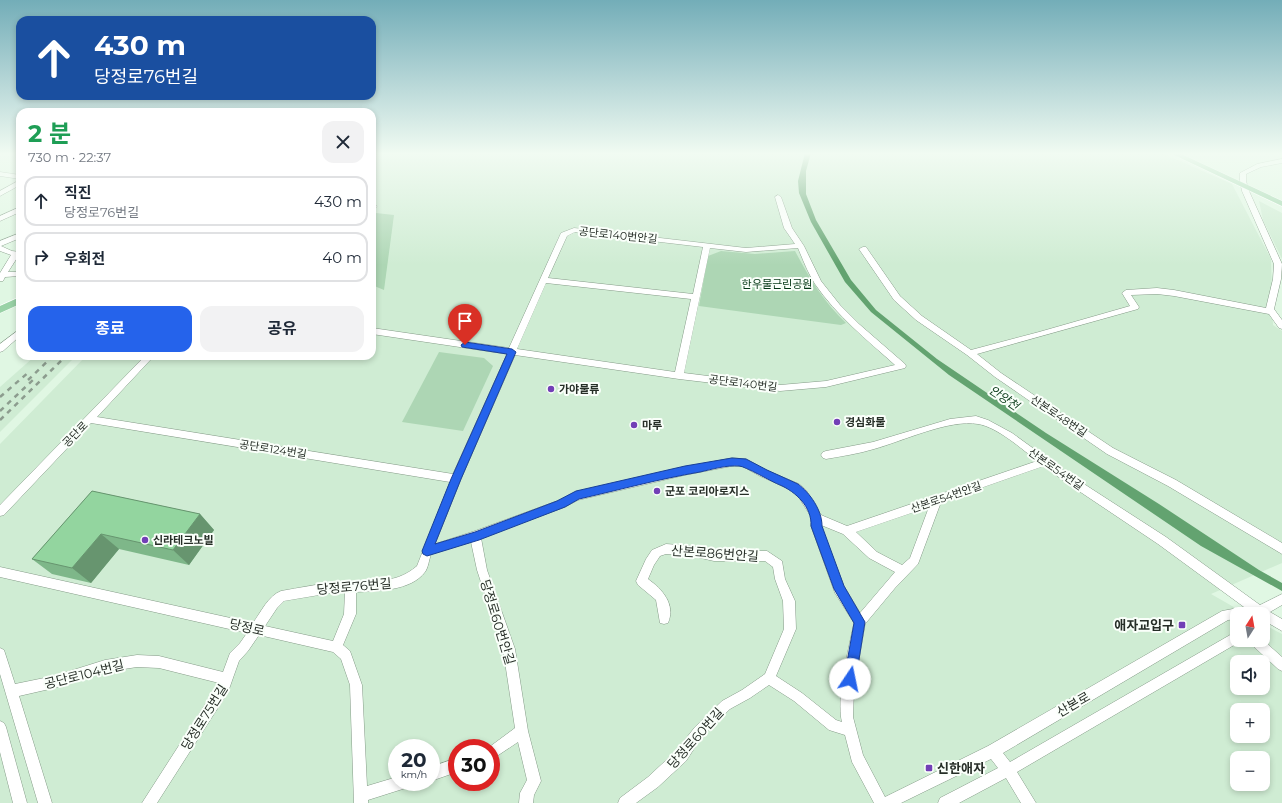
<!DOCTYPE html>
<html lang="ko">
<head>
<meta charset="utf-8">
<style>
  :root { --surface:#fff; --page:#f2f2f3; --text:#1f2937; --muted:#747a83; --line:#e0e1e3; --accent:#2563eb }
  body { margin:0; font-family:Montserrat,"Noto Sans KR",sans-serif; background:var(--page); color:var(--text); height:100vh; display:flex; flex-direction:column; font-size:15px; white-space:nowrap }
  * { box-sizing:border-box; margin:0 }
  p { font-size:13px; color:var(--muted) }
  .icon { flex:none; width:22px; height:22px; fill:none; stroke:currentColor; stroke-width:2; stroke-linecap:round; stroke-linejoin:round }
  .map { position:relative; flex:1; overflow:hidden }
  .panel { position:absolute; left:16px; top:108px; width:360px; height:252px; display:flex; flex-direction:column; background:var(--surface); border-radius:12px; box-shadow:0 2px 6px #0003 }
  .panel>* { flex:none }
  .guide { position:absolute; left:16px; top:16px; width:360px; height:84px; border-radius:12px; box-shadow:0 2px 6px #0003; background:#1a4fa0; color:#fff; overflow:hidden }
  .needle { width:26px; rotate:11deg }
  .fabs { position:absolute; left:1230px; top:607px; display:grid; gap:8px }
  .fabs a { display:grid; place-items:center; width:40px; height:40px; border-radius:8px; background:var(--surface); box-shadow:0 2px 6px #0003; font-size:20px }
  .speed { position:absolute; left:388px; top:739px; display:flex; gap:8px; font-size:20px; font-weight:700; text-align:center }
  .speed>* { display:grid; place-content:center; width:52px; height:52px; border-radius:50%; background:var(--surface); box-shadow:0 2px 6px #0003; line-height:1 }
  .speed small { font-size:10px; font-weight:400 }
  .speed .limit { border:6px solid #d22; background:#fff; color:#111 }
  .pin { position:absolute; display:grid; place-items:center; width:34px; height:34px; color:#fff; margin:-41px -17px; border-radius:50% 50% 50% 0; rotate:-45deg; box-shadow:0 0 4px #0007 }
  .pin .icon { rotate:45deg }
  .me { position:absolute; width:44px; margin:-22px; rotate:11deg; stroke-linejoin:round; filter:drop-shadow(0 0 3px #0008) }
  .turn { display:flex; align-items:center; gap:14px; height:84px; padding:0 12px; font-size:18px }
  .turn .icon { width:52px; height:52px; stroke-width:2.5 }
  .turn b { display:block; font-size:28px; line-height:34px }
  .round { display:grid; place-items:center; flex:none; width:42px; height:42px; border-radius:12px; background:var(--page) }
  .overview { display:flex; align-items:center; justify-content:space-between; height:68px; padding:0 12px }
  h1 { font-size:24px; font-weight:700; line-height:30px; color:#1e9e55 }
  .primary-button { display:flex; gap:8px; margin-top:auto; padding:8px 12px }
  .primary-button a { flex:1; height:46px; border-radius:12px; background:var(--accent); color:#fff; font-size:16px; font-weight:700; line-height:46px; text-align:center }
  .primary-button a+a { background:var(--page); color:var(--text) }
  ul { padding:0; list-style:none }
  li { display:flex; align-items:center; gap:12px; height:50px; margin:0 8px 6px; padding:0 4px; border:2px solid var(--line); border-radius:12px }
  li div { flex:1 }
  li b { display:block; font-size:15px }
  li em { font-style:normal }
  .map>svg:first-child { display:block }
  .built { fill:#cfecd3; fill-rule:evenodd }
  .green { fill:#add6b4 }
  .water { fill:#63a370 }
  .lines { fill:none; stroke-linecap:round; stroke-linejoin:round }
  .minor-casing { stroke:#859b88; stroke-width:1 }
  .major-casing { stroke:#fff; stroke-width:1 }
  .minor { fill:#fff; fill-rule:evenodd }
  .major { fill:#99d2a6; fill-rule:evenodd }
  .rail { stroke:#8c9c8e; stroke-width:2.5; stroke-dasharray:5 5; stroke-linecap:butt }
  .wall { fill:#7eb789 }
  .shaded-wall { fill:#67956f }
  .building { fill:#93d59f; stroke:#67956f }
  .route { fill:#2563eb; stroke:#184099 }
  .poi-dot { fill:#723fb6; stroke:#fafffa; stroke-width:1.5 }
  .labels { text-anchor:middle; stroke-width:4; stroke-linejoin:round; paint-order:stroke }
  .street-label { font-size:11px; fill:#262e27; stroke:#fafffa }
  .park-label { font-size:11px; fill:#053816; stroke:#fafffa }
  .poi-label { font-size:11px; font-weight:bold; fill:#262e27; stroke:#fafffa; text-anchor:start }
  .water-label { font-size:12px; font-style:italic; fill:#0b3c1a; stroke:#fafffa }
  .near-street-label { font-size:13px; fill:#262e27; stroke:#fafffa }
  .near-poi-label { font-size:13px; font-weight:bold; fill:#262e27; stroke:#fafffa; text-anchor:end }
</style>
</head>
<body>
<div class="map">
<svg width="1282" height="803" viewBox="0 0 1282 803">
  <rect width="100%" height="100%" fill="#e0f7e3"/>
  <g class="built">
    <path d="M372 153H1162L1232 184 1271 259 1273 325 1282 331V563L1211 594 1246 614H1237V640H1263V624L1282 634V803H0V444L86 356H372ZM1237 662H1263V688H1237ZM1237 710H1263V736H1237ZM397 748H431V782H397ZM457 748H491V782H457ZM1237 758H1263V784H1237Z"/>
    <polygon points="1259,201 1282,213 1282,259 1263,220"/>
    <polygon points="35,356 76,356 0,432 0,387"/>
  </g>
  <g class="green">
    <polygon points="376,213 394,215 384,290 372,285 372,217"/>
    <path d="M721 251 755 254 795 251C810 279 823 301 846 323L841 325 699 306 708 256Z"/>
    <polygon points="439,352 484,358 493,366 463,431 402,422"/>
  </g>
  <polygon class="water" points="805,153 811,153 806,171 806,194 816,220 851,280 876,310 937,359 1046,433 1159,504 1259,570 1282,583 1282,591 1201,546 949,375 871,312 845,282 811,222 799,193 798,181"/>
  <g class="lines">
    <defs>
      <g id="minor">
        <polygon points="1282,159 1282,163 1261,167 1246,174 1246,181 1249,191 1282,264 1281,279 1274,309 1282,320 1282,329 1279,328 1269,314 1174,296 1157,294 1131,295 1139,307 1138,309 977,354 1001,373 1113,448 1176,480 1282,543 1282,554 1168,486 1107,454 995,377 967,355 916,320 894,300 859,249 863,247 866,247 900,296 922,316 971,350 1039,332 1130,306 1122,293 1126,290 1157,288 1174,290 1266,308 1273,279 1274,264 1242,191 1240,181 1240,173 1257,164"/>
        <polygon points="0,172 20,175 20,179 0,176"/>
        <polygon points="20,180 20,185 0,196 0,191"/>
        <path d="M778 195 781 197 792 228 804 246 821 281 840 305 859 324 905 364 906 366 905 368 826 387 780 391 679 379 515 355 461 479 435 544 475 531 557 501 576 492 685 467 732 458 746 459 766 470 799 484 806 490 821 515 847 526 1037 461C1022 449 997 427 978 424 949 419 903 441 874 449 858 454 842 456 826 459L823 458 821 455 823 452 826 451 873 442 950 419 976 416 988 420 1012 433 1070 475 1166 537 1260 605 1282 594V605L1270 612 1282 619V631L1263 620V614H1237V619L1228 620 1003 753 1010 762 1237 631V640L1241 641 1017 772 1036 803H1021L1006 778 959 803H938L940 798 998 768 991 759 901 803H874L852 762 845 735 829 730 794 701 769 685 750 698 730 709 703 735 686 761 658 787 636 803H618L620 798 648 777 676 751 695 727 722 701 742 690 765 674 784 629 783 601 775 579 773 567 765 561H714L692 556 666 554 660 556 654 565 648 579C662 589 676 604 668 623L664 624 660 623 656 600 638 585 636 581 646 559 652 550 666 544 692 546 714 551H767L782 561 785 579 795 601 796 629 776 676 802 693 836 720 842 722C836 698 849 648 854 623L835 593 811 526 812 518 798 496 791 490 760 476 742 466H732L685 475 578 500 565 507 481 538 487 570 515 649 528 731 541 781 534 795 533 803H519L520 793 527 780 518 742 491 760V748H488L515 728 503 649 477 570 471 542 431 554C429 560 428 568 425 572 411 591 377 591 356 592V614L343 645 350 651 362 685 367 786 397 777V782H411L409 787 368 800V803H354L350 685 341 659 333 652 259 635 248 651 239 661 228 692 157 803H142L219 683 159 668 137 667 105 672 54 688 19 696 52 803H38L0 674V648L4 650 15 684 54 676 105 660 137 655 159 656 223 672 230 653 240 643 247 633 0 577V567L253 623C261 612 268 596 281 591 299 588 318 584 336 582 366 579 393 587 417 566L450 482 91 423 4 515 0 516V505L145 356H154L97 417 453 474 507 354 372 334V328L509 348 561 233 574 228 746 248 795 244 784 228 775 197ZM575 232 703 247 693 294 548 278 567 236ZM710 248 746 252 798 248C803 260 808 273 815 284 837 316 866 339 895 365L826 381 780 385 684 373ZM546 283 691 299 675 372 517 349ZM1044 466 1064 481 1158 544 1244 607 1222 611 988 746 885 797 863 755 853 717 854 689 865 624 895 588 918 564 941 502ZM929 507 910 558 902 565 877 552 856 532ZM821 525 843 534 869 558 895 572 860 613 844 586ZM337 592H345L344 614 333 641 265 626 277 608 284 601Z"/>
        <polygon points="372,204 377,206 374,210 372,211"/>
        <polygon points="20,207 20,212 0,221 0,216"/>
        <polygon points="20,233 20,238 1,246 12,251 20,252 20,256 17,258 8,272 20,272 20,276 5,277 3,281 0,281 0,273 11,255 0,251 0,241"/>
        <polygon points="20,329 20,336 3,351 0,352 0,344"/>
        <polygon points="1249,640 1263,640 1282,657 1282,671 1278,669 1251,644"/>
        <polygon points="0,721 4,723 6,727 27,803 13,803 0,752"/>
        <polygon points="457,758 457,772 431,781 431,767"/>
      </g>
      <g id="major">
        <polygon points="1170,153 1179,153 1282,201 1282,206"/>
        <polygon points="20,297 20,304 0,313 0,306"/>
      </g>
    </defs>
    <use href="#minor" class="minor-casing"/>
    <use href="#major" class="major-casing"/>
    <use href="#minor" class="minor"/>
    <use href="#major" class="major"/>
    <g class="rail">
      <polyline points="28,380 53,356"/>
      <polyline points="0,397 30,371"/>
      <polyline points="0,411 35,378"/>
      <polyline points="0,420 66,356"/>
    </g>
  </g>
  <polygon class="wall" points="92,491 200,514 214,530 189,565 119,549 91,583 52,574 32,559"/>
  <g class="shaded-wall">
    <polygon points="200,514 214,530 189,565 173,550"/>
    <polygon points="101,534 119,549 91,583 72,568"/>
  </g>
  <polygon class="building" points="92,491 200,514 173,550 101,534 72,568 32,559"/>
  <linearGradient id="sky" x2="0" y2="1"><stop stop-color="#73adb8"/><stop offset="0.58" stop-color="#f1fbf2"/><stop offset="1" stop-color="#f1fbf2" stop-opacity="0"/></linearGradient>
  <rect width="1282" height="265" fill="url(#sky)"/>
  <path class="route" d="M465 342 512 349 516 352 461 479 435 544 475 532 557 501 576 491 685 466 732 458 746 459 767 470 798 484C810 493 822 510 822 526L844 586 865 622 855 684 850 685 846 684 844 679 854 623 834 589 811 526C812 507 796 492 780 485 772 482 745 466 739 466 727 465 713 469 700 472 659 479 619 490 579 499L565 507 479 540 427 556 423 554 422 551 451 479 507 354 462 347 461 345Z"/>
  <g class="poi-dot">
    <circle cx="551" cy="389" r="4"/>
    <circle cx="837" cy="422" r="4"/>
    <circle cx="634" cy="425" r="4"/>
    <circle cx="657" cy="491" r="4"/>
    <circle cx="145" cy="540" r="4"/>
    <rect x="1178" y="621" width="8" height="8" rx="2"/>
    <rect x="925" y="764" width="8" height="8" rx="2"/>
  </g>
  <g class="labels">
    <g class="street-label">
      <text transform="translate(618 235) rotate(6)" y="4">공단로140번안길</text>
      <text transform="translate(743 383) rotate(7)" y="4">공단로140번길</text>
      <text transform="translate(1059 416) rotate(34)" y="4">산본로48번길</text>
      <text transform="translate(75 434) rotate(-46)" y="4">공단로</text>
      <text transform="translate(273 449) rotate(9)" y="4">공단로124번길</text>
      <text transform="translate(1056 469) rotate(35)" y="4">산본로54번길</text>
      <text transform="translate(946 497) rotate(-19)" y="4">산본로54번안길</text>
    </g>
    <g class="park-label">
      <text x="777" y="288">한우물근린공원</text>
    </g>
    <g class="poi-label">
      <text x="559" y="393">가야물류</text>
      <text x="845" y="426">경심화물</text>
      <text x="642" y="429">마루</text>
      <text x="665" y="495">군포 코리아로지스</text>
      <text x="153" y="544">신라테크노빌</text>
    </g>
    <g class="water-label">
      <text transform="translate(1004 398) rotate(34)" y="4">안양천</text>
    </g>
    <g class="near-street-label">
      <text transform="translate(715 553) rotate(4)" y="5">산본로86번안길</text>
      <text transform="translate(354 586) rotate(-5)" y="5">당정로76번길</text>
      <text transform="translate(498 622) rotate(73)" y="5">당정로60번안길</text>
      <text transform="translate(247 627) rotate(13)" y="5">당정로</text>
      <text transform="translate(84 674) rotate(-14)" y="5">공단로104번길</text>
      <text transform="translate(1073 704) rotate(-30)" y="5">산본로</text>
      <text transform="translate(204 717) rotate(-58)" y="5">당정로75번길</text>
      <text transform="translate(695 738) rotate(-48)" y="5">당정로60번길</text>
    </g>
    <g class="near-poi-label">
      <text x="1174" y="630">애자교입구</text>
      <text x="937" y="773" text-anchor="start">신한애자</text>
    </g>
  </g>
</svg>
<div class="fabs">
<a><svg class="needle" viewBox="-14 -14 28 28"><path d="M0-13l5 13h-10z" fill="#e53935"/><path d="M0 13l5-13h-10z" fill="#747a83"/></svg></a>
<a><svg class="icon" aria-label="sound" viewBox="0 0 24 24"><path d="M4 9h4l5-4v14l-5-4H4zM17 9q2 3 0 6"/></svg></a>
<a>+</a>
<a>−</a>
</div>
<div class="speed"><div>20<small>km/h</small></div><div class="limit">30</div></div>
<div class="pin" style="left:465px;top:345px;background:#d93025"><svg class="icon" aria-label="arrive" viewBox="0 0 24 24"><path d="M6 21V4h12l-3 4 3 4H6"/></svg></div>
<svg class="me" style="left:850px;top:679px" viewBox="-20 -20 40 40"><circle r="19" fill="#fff"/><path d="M0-13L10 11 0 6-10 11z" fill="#2563eb"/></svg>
<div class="guide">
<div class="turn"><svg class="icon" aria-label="ahead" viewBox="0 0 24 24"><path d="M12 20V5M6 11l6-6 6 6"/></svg><div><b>430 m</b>당정로76번길</div></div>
</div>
<section class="panel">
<div class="overview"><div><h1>2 분</h1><p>730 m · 22:37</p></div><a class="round"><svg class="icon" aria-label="close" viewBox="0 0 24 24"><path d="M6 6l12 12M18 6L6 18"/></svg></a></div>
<ul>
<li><svg class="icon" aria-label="ahead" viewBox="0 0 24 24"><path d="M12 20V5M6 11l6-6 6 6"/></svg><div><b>직진</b><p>당정로76번길</p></div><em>430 m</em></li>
<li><svg class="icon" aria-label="right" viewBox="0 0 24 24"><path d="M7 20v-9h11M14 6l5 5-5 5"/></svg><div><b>우회전</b></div><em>40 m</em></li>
</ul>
<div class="primary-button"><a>종료</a><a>공유</a></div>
</section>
</div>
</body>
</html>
